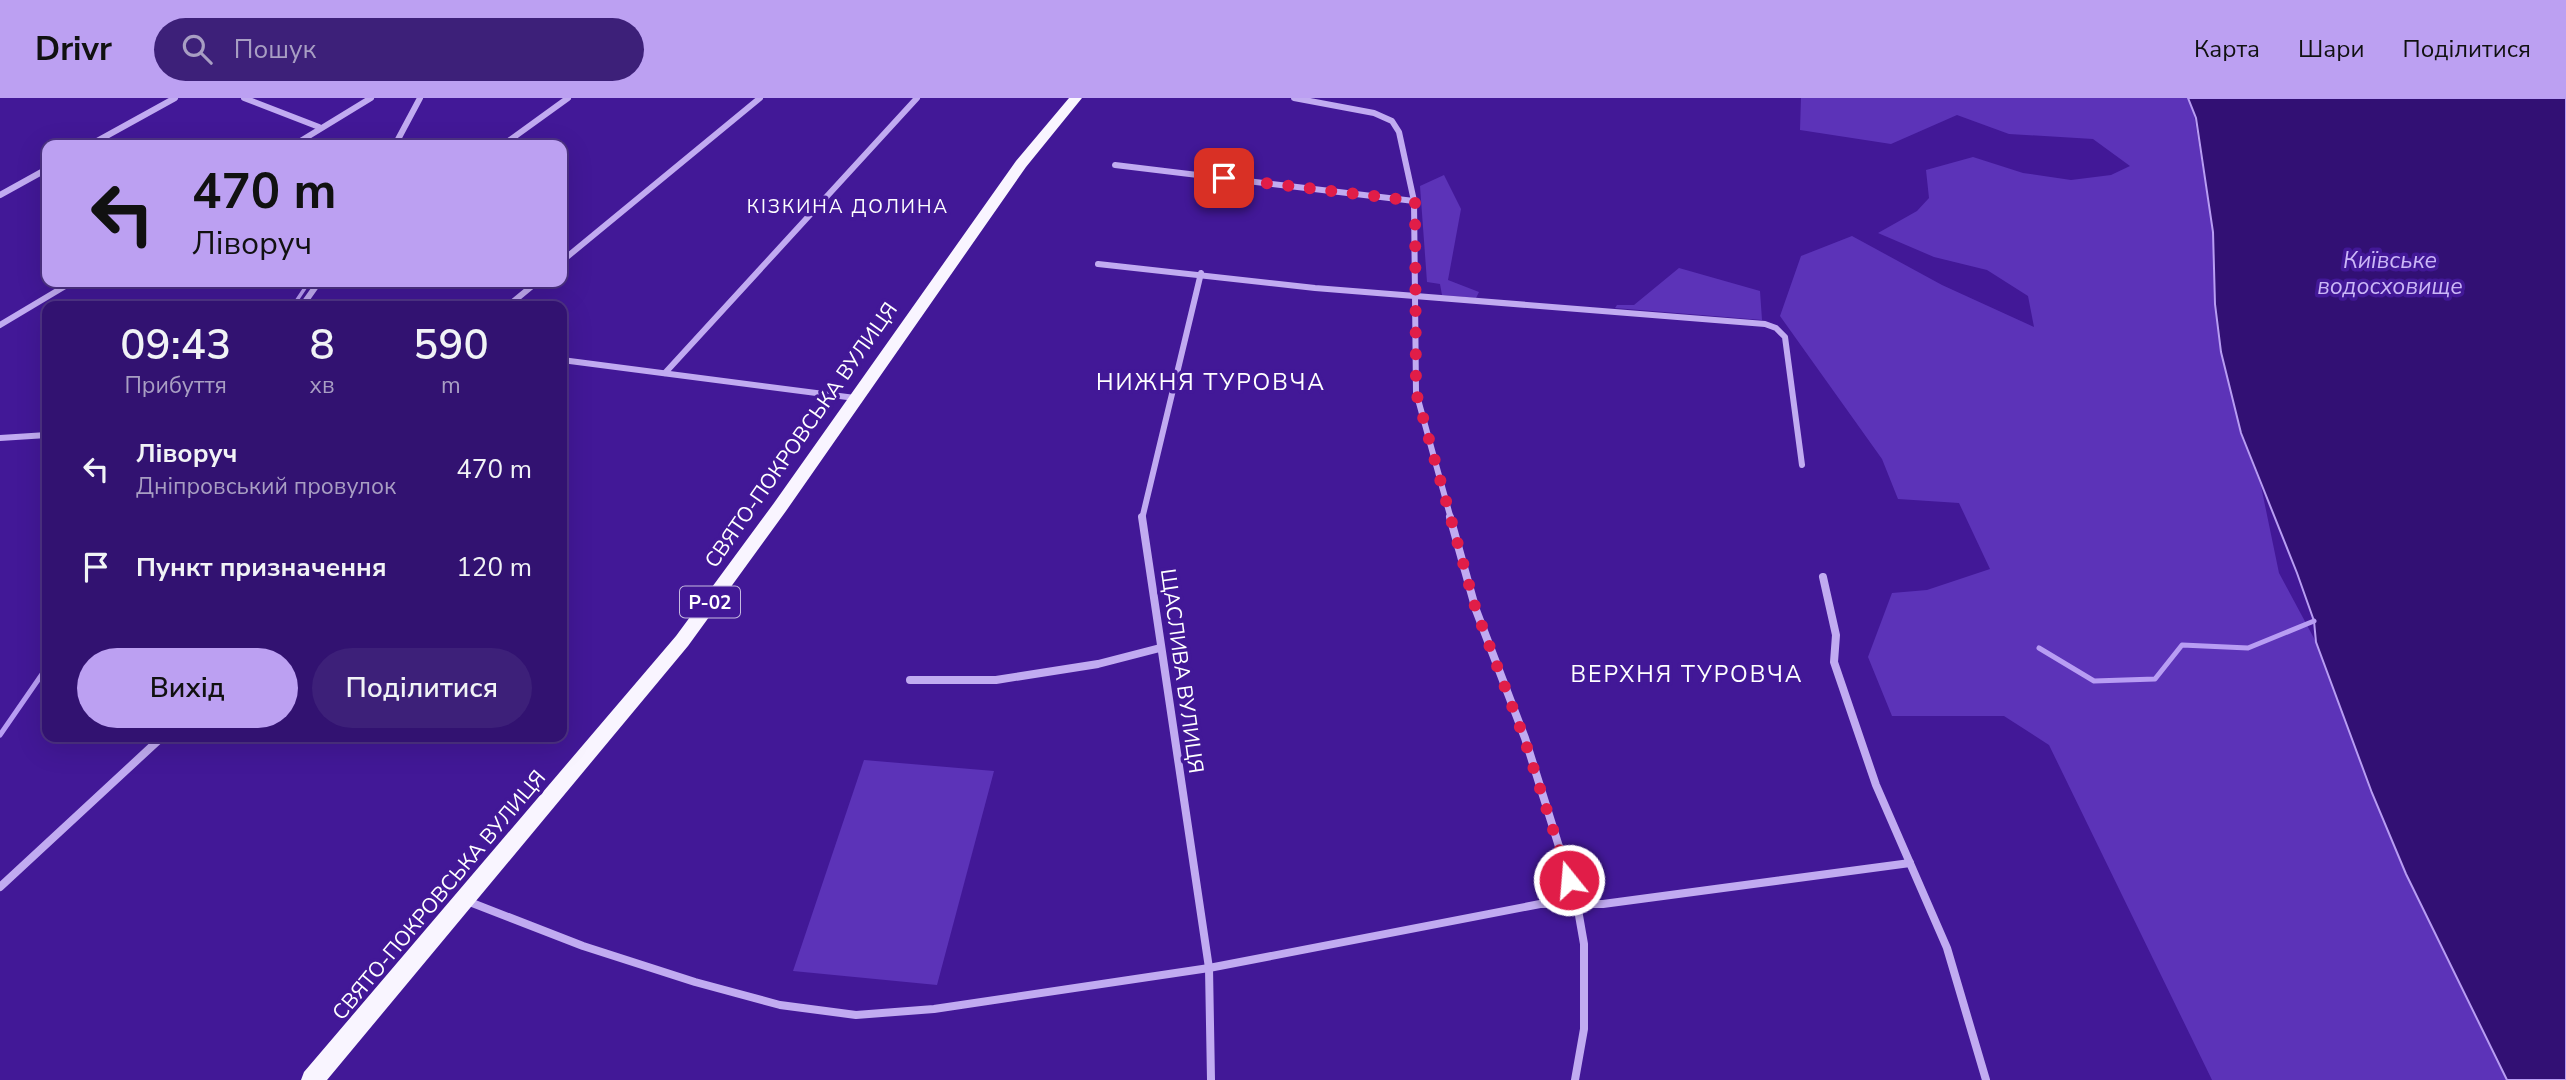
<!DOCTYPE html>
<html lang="uk">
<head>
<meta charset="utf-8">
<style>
  :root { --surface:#321271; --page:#3d2079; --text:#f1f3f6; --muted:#a89ec3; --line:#4d3284; --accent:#bca0f2 }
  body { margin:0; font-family:"Nunito Sans",sans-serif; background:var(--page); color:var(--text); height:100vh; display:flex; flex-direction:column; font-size:26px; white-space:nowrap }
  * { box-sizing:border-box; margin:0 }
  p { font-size:23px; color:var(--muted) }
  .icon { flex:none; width:38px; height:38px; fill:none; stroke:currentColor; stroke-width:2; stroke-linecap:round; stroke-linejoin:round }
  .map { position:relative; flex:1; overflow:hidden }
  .panel { position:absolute; left:42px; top:203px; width:525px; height:441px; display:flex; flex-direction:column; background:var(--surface); border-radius:14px; box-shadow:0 7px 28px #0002,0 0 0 2px var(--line) }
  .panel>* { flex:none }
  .hud { position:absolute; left:42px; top:42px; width:525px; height:147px; border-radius:14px; box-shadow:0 7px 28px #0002,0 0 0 2px var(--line); background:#bca0f2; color:#111; overflow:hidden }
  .pin { position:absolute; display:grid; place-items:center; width:60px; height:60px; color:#fff; margin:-30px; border-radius:14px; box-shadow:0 4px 10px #0006 }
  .me { position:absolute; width:77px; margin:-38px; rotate:343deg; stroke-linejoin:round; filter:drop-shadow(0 0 5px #0008) }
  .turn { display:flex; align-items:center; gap:24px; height:147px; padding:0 35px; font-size:32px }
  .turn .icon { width:91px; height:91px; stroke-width:2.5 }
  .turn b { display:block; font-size:49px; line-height:60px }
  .eta { display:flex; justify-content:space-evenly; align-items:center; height:119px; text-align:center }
  .eta b { font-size:42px; font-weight:600; line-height:49px }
  .cta { display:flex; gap:14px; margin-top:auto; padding:14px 35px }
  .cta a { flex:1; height:80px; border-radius:42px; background:var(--accent); color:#111; font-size:28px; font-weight:600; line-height:80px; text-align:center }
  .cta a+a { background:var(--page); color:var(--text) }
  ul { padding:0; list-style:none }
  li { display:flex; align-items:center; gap:21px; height:98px; padding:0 35px }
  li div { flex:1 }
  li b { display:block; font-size:26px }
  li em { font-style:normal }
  header { display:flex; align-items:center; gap:42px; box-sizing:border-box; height:98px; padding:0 35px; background:var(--accent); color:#111 }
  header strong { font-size:33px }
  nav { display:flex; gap:38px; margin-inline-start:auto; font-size:24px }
  .search { width:490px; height:63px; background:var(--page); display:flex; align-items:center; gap:18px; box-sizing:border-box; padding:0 24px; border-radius:38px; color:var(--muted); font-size:26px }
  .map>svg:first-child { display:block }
  .green { fill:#5c33b8 }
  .water { fill:#321074; stroke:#b89df3; stroke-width:2 }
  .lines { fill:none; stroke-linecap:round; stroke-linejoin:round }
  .stream-far1 { stroke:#b89df3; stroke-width:3.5 }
  .stream { stroke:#b89df3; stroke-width:5 }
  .minor-far1 { stroke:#c1abf1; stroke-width:6 }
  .minor { stroke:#c1abf1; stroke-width:8 }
  .primary { fill:#f9f5ff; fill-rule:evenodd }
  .route { stroke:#e11d48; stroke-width:12; stroke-dasharray:0 21.6 }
  .labels { text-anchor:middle; stroke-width:7; stroke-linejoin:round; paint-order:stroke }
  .far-neighbourhood-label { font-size:19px; letter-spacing:2px; fill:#fff; stroke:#421897 }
  .shield { fill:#421897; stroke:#c6bae0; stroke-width:2 }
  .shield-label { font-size:19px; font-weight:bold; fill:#fff }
  .street-label { font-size:21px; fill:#fff; stroke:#421897 }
  .water-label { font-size:23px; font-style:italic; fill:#cbb7f7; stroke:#421897 }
  .neighbourhood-label { font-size:23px; letter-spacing:2px; fill:#fff; stroke:#421897 }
</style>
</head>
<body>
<header>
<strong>Drivr</strong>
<div class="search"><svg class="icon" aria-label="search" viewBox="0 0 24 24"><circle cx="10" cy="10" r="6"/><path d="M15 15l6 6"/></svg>Пошук</div>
<nav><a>Карта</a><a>Шари</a><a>Поділитися</a></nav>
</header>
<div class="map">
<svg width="2566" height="982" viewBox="0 0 2566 982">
  <rect width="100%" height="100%" fill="#421897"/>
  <g class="green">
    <polygon points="1801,0 2188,0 2192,4 2213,134 2215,206 2221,254 2241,335 2261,388 2279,475 2316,544 2372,695 2406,776 2507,982 2212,982 2049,647 2004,618 1892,618 1868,559 1892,495 1927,492 1990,471 1959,405 1898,401 1882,361 1780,218 1801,158 1852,138 1942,187 2034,229 2028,198 1987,172 1934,159 1878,135 1917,113 1929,100 1926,72 1973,59 2023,75 2071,82 2111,77 2130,68 2093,41 2009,36 1957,17 1891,46 1800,32"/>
    <polygon points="1444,77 1461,111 1448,182 1479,194 1476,200 1442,197 1440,186 1427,184 1420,88"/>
    <polygon points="1679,170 1760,193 1762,222 1615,210 1617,207 1634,207"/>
    <polygon points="864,662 994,673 937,887 793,873"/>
  </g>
  <polygon class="water" points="2188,0 2566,0 2566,982 2507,982 2406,776 2372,695 2316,544 2314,523 2297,475 2241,335 2221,254 2215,206 2213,134 2196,20"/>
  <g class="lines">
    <polyline class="stream-far1" points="293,208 309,184"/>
    <g class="stream">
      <polyline points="2039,550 2094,583 2155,581 2182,547 2248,550 2314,523"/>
      <polyline points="0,637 47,569"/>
    </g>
    <g class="minor-far1">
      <polyline points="244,0 319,29"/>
      <polyline points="1294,0 1374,15 1392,23 1399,34 1414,103 1416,294 1451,421"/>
      <polyline points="90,47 175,0"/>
      <polyline points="294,47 371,0"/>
      <polyline points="395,47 420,0"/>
      <polyline points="503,47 568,0"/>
      <polyline points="1115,67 1414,103"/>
      <polyline points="0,97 47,71"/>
      <polyline points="562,163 760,0"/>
      <polyline points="1098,166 1315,190 1765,226 1776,230 1785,239 1802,367"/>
      <polyline points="302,208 319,184"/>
      <polyline points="508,208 537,184"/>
      <polyline points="0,227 72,184"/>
      <polyline points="562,262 855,300"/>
      <polyline points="665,275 917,0"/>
      <polyline points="0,340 47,337"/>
      <polyline points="1142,421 1201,175"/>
    </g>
    <g class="minor">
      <polyline points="1142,419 1209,870 1211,982"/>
      <polyline points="1450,419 1476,512 1525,640 1577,806 1584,846 1584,931 1575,982"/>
      <polyline points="1823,479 1836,537 1834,564 1876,687 1947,850 1986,982"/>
      <polyline points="910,582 996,582 1098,566 1160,550"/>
      <polyline points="0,789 162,639"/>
      <polyline points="467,803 583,848 695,884 780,907 856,917 934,911 1209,870 1540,806 1603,806 1910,765"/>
    </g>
    <polygon class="primary" points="1069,0 1082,0 1026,69 786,413 688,548 327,982 301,982 304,974 676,538 774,405 1016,63"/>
  </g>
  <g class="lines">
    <polyline class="route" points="1224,80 1415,103 1416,294 1476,512 1524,640 1569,782"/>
  </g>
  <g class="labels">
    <g class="far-neighbourhood-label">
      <text x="848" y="115">КІЗКИНА ДОЛИНА</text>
    </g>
    <rect class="shield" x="680" y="488.5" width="60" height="31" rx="5"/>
    <g class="shield-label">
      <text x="710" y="511">Р-02</text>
    </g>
    <g class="street-label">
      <text transform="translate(801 337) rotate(-55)" y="7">СВЯТО-ПОКРОВСЬКА ВУЛИЦЯ</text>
      <text transform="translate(1182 573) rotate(82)" y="7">ЩАСЛИВА ВУЛИЦЯ</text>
      <text transform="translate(439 797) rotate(-50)" y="7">СВЯТО-ПОКРОВСЬКА ВУЛИЦЯ</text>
    </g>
    <g class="water-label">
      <text x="2390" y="170">Київське<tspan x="2390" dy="26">водосховище</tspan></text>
    </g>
    <g class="neighbourhood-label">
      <text x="1211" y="292">НИЖНЯ ТУРОВЧА</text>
      <text x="1687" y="584">ВЕРХНЯ ТУРОВЧА</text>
    </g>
  </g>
</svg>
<div class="pin" style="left:1224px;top:80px;background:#d93025"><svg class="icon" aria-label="arrive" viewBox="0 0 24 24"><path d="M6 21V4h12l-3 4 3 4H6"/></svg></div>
<svg class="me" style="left:1569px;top:782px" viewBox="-20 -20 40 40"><circle r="17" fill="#e11d48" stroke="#fff" stroke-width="3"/><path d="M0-11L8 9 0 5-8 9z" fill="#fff"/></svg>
<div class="hud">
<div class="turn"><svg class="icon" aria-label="left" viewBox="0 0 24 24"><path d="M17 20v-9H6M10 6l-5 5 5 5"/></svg><div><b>470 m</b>Ліворуч</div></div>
</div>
<section class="panel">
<div class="eta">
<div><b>09:43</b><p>Прибуття</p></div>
<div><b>8</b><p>хв</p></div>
<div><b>590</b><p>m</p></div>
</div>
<ul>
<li><svg class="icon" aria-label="left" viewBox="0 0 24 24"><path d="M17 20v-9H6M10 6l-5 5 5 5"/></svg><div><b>Ліворуч</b><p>Дніпровський провулок</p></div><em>470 m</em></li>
<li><svg class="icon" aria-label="arrive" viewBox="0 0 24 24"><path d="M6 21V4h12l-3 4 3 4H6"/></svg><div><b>Пункт призначення</b></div><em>120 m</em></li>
</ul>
<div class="cta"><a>Вихід</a><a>Поділитися</a></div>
</section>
</div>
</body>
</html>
